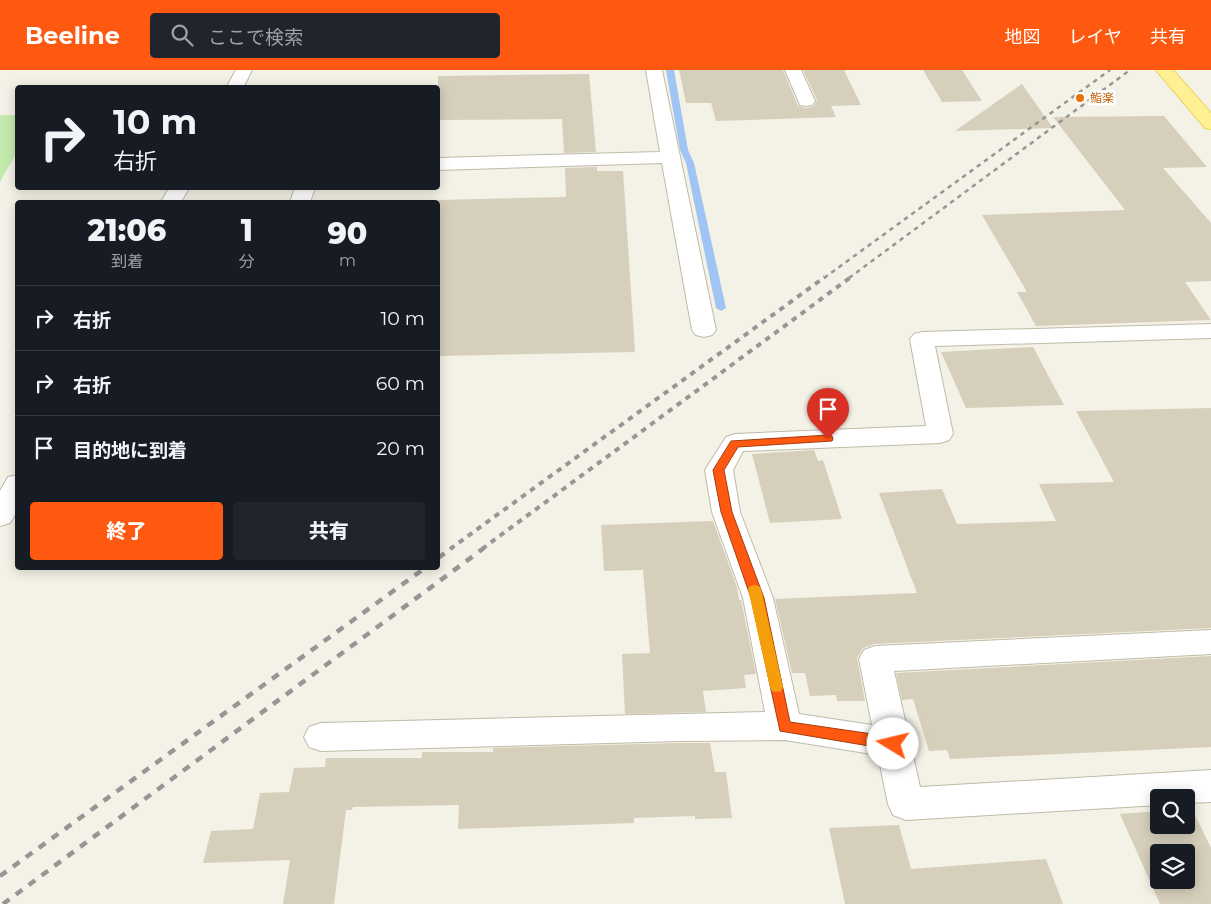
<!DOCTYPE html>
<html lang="ja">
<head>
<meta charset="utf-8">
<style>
  :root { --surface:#171b24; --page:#20242c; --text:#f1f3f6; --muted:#9ea1a6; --line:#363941; --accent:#ff5911 }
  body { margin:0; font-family:Montserrat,"Noto Sans JP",sans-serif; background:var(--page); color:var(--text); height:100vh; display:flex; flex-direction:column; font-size:19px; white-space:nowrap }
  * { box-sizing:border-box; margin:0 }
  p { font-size:16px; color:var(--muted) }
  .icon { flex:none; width:28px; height:28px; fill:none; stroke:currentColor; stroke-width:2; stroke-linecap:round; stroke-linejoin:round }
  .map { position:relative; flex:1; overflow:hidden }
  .sheet { position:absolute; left:15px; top:130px; width:425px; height:370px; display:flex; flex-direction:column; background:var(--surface); border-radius:5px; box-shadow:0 2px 12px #0003 }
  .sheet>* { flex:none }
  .top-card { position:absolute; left:15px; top:15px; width:425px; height:105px; border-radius:5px; box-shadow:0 2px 12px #0003; background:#171b24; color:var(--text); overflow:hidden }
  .fabs { position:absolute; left:1150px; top:719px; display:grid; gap:10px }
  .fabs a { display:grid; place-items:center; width:45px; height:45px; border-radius:5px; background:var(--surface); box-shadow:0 2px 12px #0003; font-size:25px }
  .pin { position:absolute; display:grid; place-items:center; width:42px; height:42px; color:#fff; margin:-51px -21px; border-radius:50% 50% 50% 0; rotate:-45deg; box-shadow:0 0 5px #0007 }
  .pin .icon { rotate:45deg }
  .me { position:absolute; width:55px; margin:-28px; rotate:279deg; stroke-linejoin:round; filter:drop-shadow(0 0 4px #0008) }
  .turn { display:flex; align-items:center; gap:18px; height:105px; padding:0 15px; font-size:22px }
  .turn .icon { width:65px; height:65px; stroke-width:2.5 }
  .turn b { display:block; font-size:35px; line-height:42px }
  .eta { display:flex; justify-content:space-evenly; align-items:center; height:85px; text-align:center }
  .eta b { font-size:30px; font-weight:800; line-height:35px }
  .cta { display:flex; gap:10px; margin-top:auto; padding:10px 15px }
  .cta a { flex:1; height:58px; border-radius:5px; background:var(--accent); color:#fff; font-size:20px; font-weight:800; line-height:58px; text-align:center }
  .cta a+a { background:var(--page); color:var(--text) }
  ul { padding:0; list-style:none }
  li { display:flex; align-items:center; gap:15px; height:65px; padding:0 15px; border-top:1px solid var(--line) }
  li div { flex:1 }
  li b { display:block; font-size:19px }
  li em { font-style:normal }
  header { display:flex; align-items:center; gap:30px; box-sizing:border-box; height:70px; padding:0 25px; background:var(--accent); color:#fff }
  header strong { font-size:24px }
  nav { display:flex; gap:28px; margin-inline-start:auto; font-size:18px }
  .search { width:350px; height:45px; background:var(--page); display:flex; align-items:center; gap:12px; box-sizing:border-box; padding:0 18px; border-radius:5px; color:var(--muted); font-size:19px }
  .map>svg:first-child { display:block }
  .green { fill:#c5eaad }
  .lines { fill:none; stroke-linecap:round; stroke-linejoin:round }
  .stream { fill:#a0c4f3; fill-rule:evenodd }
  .building { fill:#d6cfbb; fill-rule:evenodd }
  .street-casing { stroke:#bfbba8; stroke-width:2 }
  .primary-casing { stroke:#e8d45f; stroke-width:2 }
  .street { fill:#fff; fill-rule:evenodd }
  .primary { fill:#fff193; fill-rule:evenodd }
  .rail-far2 { stroke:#969696; stroke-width:2.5; stroke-dasharray:4.5 4.5; stroke-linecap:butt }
  .rail-far1 { stroke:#969696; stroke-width:4; stroke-dasharray:5.5 5.5; stroke-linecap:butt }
  .rail { stroke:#969696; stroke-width:4.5; stroke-dasharray:8 8; stroke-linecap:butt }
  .route { fill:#ff5911; stroke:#a63a0b }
  .slow { fill:#f59e0b }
  .food-dot { fill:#e8710a; stroke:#fff; stroke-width:2 }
  .labels { text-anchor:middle; stroke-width:5; stroke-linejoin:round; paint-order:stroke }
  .far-food-label { font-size:12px; fill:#c56008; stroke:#fff; text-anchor:start }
</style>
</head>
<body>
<header>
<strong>Beeline</strong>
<div class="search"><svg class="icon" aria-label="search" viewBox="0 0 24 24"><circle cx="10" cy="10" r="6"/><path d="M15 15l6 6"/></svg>ここで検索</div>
<nav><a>地図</a><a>レイヤ</a><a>共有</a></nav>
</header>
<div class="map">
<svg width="1211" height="834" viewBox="0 0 1211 834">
  <rect width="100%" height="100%" fill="#f4f1e6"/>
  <polygon class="green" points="0,45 18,45 17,82 0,112"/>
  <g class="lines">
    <polygon class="stream" points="666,0 674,0 688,80 694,93 726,238 721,241 716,238 686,93 680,80"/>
  </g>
  <g class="building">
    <polygon points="679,0 783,0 798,36 806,38 814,36 817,30 803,0 844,0 861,35 831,36 836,47 716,51 711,33 686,33"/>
    <polygon points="923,0 962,0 982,31 942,32"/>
    <polygon points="589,4 596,82 564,83 562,49 438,50 438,6"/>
    <polygon points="1022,14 1053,58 955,61"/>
    <polygon points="1164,46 1207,97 1163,98 1211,153 1211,211 1185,212 1211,250 1036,256 1017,222 1027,222 982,145 1125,140 1053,47"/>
    <polygon points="597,97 597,101 623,101 635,282 438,286 438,130 566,127 565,98"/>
    <polygon points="1033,277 1064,335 966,338 941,282"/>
    <polygon points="1211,338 1211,558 874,574 863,578 857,588 865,631 837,631 836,625 810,626 805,603 792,603 775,529 917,523 879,423 942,419 957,454 1056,451 1039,414 1114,412 1076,341"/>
    <polygon points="814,380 818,391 823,390 842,449 770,453 752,384"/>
    <polygon points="713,451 737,517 739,530 741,530 756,604 744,605 746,618 703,621 706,642 625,644 622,584 650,583 643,500 604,501 601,455"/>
    <polygon points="1211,586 1211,677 950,689 947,680 929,681 913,629 902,630 896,603"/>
    <polygon points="680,673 710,673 715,702 726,702 732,748 695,749 695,746 634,748 634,753 458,759 459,735 353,737 352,740 346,740 334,834 283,834 290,790 203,793 211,761 253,759 260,723 289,722 294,698 325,697 326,688 422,688 422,682 493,682 493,678"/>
    <path d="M1192 739 1211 778V834H1160L1120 744 1159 741V755H1186V740ZM1159 782H1186V810H1159Z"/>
    <polygon points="899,755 911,799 1046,789 1063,834 845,834 829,758"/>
  </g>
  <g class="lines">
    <defs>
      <g id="street">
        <polygon points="236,0 252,0 243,18 226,18"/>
        <polygon points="646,0 662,0 716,260 712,265 704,267 696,265 692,260 662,93 438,100 438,88 660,82"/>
        <polygon points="785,0 801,0 815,31 812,35 806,36 800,35"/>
        <polygon points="169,118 189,118 181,132 161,132"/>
        <polygon points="295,118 315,118 310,132 290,132"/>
        <polygon points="1211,254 1211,268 935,276 953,364 949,370 940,373 743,381 733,400 740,442 773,528 799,644 872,655 859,589 864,580 875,576 1211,560 1211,584 894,601 920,717 1211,700 1211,732 1186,733 1186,728 1159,728 1159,735 906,750 893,745 888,734 878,685 785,670 680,671 321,681 309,677 304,667 309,657 321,653 765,642 743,528 712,442 705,400 726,367 735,364 926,356 910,269 914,264 922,262"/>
        <polygon points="18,405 18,440 10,453 0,456 0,421 8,407"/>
      </g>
      <polygon id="primary" points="1156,0 1173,0 1211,43 1211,59 1205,58"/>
    </defs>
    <use href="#street" class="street-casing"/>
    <use href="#primary" class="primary-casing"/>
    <use href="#street" class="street"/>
    <use href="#primary" class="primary"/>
    <g class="rail-far2">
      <polyline points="824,208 1110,0"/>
      <polyline points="849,208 1130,0"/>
    </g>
    <g class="rail-far1">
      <polyline points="450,479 825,207"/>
      <polyline points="482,479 851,207"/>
    </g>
    <g class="rail">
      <polyline points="438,488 452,478"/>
      <polyline points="0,806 425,498"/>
      <polyline points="3,834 484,478"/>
    </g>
  </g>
  <polygon class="route" points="828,365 832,366 833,369 832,371 738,377 724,400 732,442 764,528 790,652 893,667 898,669 900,674 898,678 893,680 780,661 751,528 721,442 713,400 731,371"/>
  <polygon class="slow" points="754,515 759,516 761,519 783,617 781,621 776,622 772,621 770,617 748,519 750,516"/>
  <circle class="food-dot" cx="1080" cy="28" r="5"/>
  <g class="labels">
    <g class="far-food-label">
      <text x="1090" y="32">鮨楽</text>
    </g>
  </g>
</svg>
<div class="fabs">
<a><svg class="icon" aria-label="search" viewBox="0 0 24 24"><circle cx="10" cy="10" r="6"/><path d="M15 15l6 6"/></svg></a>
<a><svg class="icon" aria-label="layers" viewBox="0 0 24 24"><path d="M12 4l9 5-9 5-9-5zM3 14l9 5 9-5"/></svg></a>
</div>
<div class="pin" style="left:828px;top:369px;background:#d93025"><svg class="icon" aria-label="arrive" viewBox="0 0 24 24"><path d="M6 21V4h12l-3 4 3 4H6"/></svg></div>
<svg class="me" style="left:893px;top:674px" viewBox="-20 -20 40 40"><circle r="19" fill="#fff"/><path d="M0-13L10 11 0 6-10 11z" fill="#ff5911"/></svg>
<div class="top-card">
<div class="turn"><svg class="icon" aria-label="right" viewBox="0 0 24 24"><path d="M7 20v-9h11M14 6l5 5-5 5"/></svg><div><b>10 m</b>右折</div></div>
</div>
<section class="sheet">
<div class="eta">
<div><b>21:06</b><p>到着</p></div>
<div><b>1</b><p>分</p></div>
<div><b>90</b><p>m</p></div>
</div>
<ul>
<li><svg class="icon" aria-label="right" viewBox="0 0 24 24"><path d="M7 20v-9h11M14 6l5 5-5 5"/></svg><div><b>右折</b></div><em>10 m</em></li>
<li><svg class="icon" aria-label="right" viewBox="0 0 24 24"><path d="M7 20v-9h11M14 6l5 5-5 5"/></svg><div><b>右折</b></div><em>60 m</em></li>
<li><svg class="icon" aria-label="arrive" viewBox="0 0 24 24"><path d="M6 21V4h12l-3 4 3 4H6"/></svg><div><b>目的地に到着</b></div><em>20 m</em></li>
</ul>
<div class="cta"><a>終了</a><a>共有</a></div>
</section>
</div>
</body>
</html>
